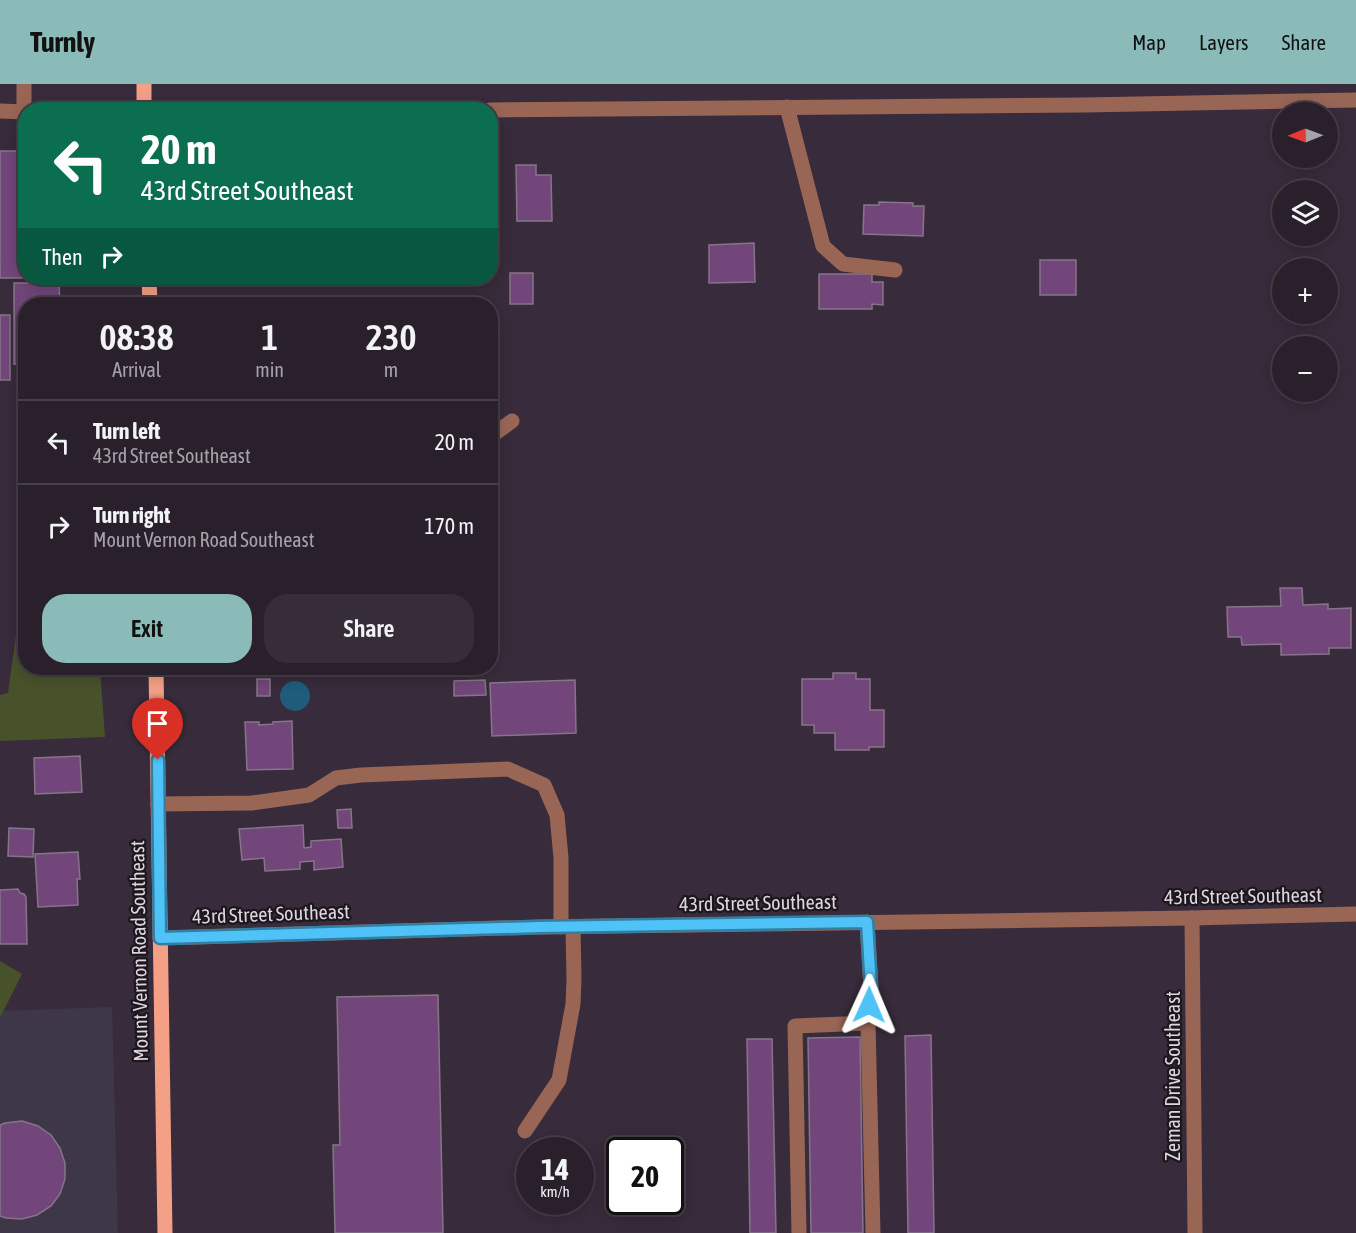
<!DOCTYPE html>
<html lang="en">
<head>
<meta charset="utf-8">
<style>
  :root { --surface:#2a202c; --page:#362d38; --text:#f1f3f6; --muted:#a5a3a9; --line:#463e48; --accent:#8bbbb9 }
  body { margin:0; font-family:"Asap Condensed",sans-serif; background:var(--page); color:var(--text); height:100vh; display:flex; flex-direction:column; font-size:22px; white-space:nowrap }
  * { box-sizing:border-box; margin:0 }
  p { font-size:20px; color:var(--muted) }
  .icon { flex:none; width:33px; height:33px; fill:none; stroke:currentColor; stroke-width:2; stroke-linecap:round; stroke-linejoin:round }
  .map { position:relative; flex:1; overflow:hidden }
  .details { position:absolute; left:18px; top:213px; width:480px; height:378px; display:flex; flex-direction:column; background:var(--surface); border-radius:24px; box-shadow:0 3px 15px #0003,0 0 0 2px var(--line) }
  .details>* { flex:none }
  .banner { position:absolute; left:18px; top:18px; width:480px; height:183px; border-radius:24px; box-shadow:0 3px 15px #0003,0 0 0 2px var(--line); background:#0b6e4f; color:#fff; overflow:hidden }
  .needle { width:39px; rotate:269deg }
  .fabs { position:absolute; left:1272px; top:18px; display:grid; gap:12px }
  .fabs a { display:grid; place-items:center; width:66px; height:66px; border-radius:50%; background:var(--surface); box-shadow:0 3px 15px #0003,0 0 0 2px var(--line); font-size:30px }
  .speed { position:absolute; left:516px; top:1053px; display:flex; gap:12px; font-size:30px; font-weight:700; text-align:center }
  .speed>* { display:grid; place-content:center; width:78px; height:78px; border-radius:50%; background:var(--surface); box-shadow:0 3px 15px #0003,0 0 0 2px var(--line); line-height:1 }
  .speed small { font-size:15px; font-weight:400 }
  .speed .limit { border:3px solid #111; border-radius:9px; background:#fff; color:#111 }
  .pin { position:absolute; display:grid; place-items:center; width:51px; height:51px; color:#fff; margin:-62px -26px; border-radius:50% 50% 50% 0; rotate:-45deg; box-shadow:0 0 6px #0007 }
  .pin .icon { rotate:45deg }
  .me { position:absolute; width:66px; margin:-33px; rotate:1deg; stroke-linejoin:round; filter:drop-shadow(0 0 4px #0008) }
  .turn { display:flex; align-items:center; gap:21px; height:126px; padding:0 24px; font-size:27px }
  .turn .icon { width:78px; height:78px; stroke-width:2.5 }
  .turn b { display:block; font-size:42px; line-height:51px }
  .then { display:flex; align-items:center; height:57px; padding:0 24px; background:#0003; gap:12px; font-size:22px }
  .eta { display:flex; justify-content:space-evenly; align-items:center; height:102px; text-align:center }
  .eta b { font-size:36px; font-weight:600; line-height:42px }
  .action { display:flex; gap:12px; margin-top:auto; padding:12px 24px }
  .action a { flex:1; height:69px; border-radius:24px; background:var(--accent); color:#111; font-size:24px; font-weight:600; line-height:69px; text-align:center }
  .action a+a { background:var(--page); color:var(--text) }
  ul { padding:0; list-style:none }
  li { display:flex; align-items:center; gap:18px; height:84px; padding:0 24px; border-top:2px solid var(--line) }
  li div { flex:1 }
  li b { display:block; font-size:22px }
  li em { font-style:normal }
  header { display:flex; align-items:center; gap:36px; box-sizing:border-box; height:84px; padding:0 30px; background:var(--accent); color:#111 }
  header strong { font-size:28px }
  nav { display:flex; gap:33px; margin-inline-start:auto; font-size:21px }
  .map>svg:first-child { display:block }
  .industrial { fill:#3d3748 }
  .green { fill:#47522b }
  .water { fill:#1f5c7a }
  .building { fill:#72467a; stroke:#857588; stroke-width:1.5 }
  .lines { fill:none; stroke-linecap:round; stroke-linejoin:round }
  .minor { stroke:#996656; stroke-width:15 }
  .major { stroke:#f4a086; stroke-width:15 }
  .route-casing { stroke:#337fa1; stroke-width:15 }
  .route { stroke:#4fc3f7; stroke-width:10 }
  .labels { text-anchor:middle; stroke-width:4.5; stroke-linejoin:round; paint-order:stroke }
  .street-label { font-size:20px; fill:#ded5df; stroke:#1c161d }
</style>
</head>
<body>
<header>
<strong>Turnly</strong>
<nav><a>Map</a><a>Layers</a><a>Share</a></nav>
</header>
<div class="map">
<svg width="1356" height="1149" viewBox="0 0 1356 1149">
  <rect width="100%" height="100%" fill="#382b3b"/>
  <polygon class="industrial" points="112,923 118,1149 0,1149 0,927"/>
  <g class="green">
    <polygon points="25,486 26,584 100,584 105,653 0,657 0,611 8,609"/>
    <polygon points="0,877 22,890 0,934"/>
  </g>
  <circle class="water" cx="295" cy="612" r="15"/>
  <g class="building">
    <polygon points="0,67 26,67 26,117 24,117 26,194 0,194"/>
    <polygon points="516,81 536,81 536,91 551,91 552,137 517,137"/>
    <polygon points="879,118 913,119 913,122 924,122 923,152 863,150 864,121 879,121"/>
    <polygon points="754,159 755,198 709,199 709,161"/>
    <rect x="1040" y="176" width="36" height="35"/>
    <rect x="510" y="189" width="23" height="31"/>
    <polygon points="819,190 872,190 872,198 883,198 883,221 872,220 872,225 819,225"/>
    <polygon points="14,199 59,199 60,220 26,220 26,280 14,280"/>
    <rect x="0" y="231" width="10" height="65"/>
    <polygon points="1280,504 1302,504 1303,521 1328,520 1328,525 1351,524 1351,564 1329,564 1329,570 1281,571 1281,560 1242,561 1241,553 1228,553 1227,523 1281,522"/>
    <polygon points="833,589 856,589 856,595 870,595 870,626 884,626 884,663 869,663 869,666 835,666 835,649 814,649 814,641 802,641 802,595 833,595"/>
    <rect x="257" y="595" width="13" height="17"/>
    <polygon points="485,596 486,611 454,612 454,597"/>
    <polygon points="575,596 576,649 492,652 490,599"/>
    <polygon points="292,637 293,685 247,686 245,638 259,638 259,641 273,640 273,638"/>
    <polygon points="80,672 82,708 35,710 34,674"/>
    <polygon points="351,725 352,744 338,744 337,726"/>
    <polygon points="303,741 304,764 311,763 311,757 341,755 343,783 314,786 314,777 300,778 300,785 265,787 264,774 242,776 239,745"/>
    <polygon points="9,744 34,745 33,773 8,772"/>
    <polygon points="78,768 80,795 77,795 78,821 38,823 35,770"/>
    <polygon points="18,805 20,809 24,810 26,813 27,860 0,860 0,806"/>
    <polygon points="438,911 443,1149 335,1149 333,1061 340,1061 337,913"/>
    <polygon points="931,951 934,1149 908,1149 905,952"/>
    <polygon points="860,953 863,1149 811,1149 808,954"/>
    <polygon points="747,955 772,955 776,1149 750,1149"/>
    <polygon points="22,1037 38,1042 51,1051 60,1064 65,1079 65,1095 60,1110 51,1122 37,1131 22,1135 6,1134 0,1132 0,1041 5,1039"/>
  </g>
  <g class="lines">
    <g class="minor">
      <polyline points="787,23 823,162 843,180 895,186"/>
      <polyline points="490,26 1084,21 1356,16"/>
      <polyline points="0,27 26,28"/>
      <polyline points="24,28 24,0"/>
      <polyline points="490,353 512,337"/>
      <polyline points="158,720 252,719 309,711 336,694 361,691 508,685 544,701 557,731 561,774 561,843"/>
      <polyline points="1192,834 1195,1149"/>
      <polyline points="867,838 871,904 868,939 873,1149"/>
      <polyline points="160,854 539,843 1192,834 1356,830"/>
      <polyline points="525,1047 559,996 573,920 574,895 573,843"/>
      <polyline points="799,1149 795,942 868,939"/>
    </g>
    <g class="major">
      <polyline points="144,0 144,26"/>
      <polyline points="149,194 150,220"/>
      <polyline points="156,584 165,1149"/>
    </g>
  </g>
  <g class="lines">
    <defs>
      <polyline id="route" points="158,676 160,854 539,843 867,838 871,904 869,921"/>
    </defs>
    <use href="#route" class="route-casing"/>
    <use href="#route" class="route"/>
  </g>
  <g class="labels">
    <g class="street-label">
      <text transform="translate(1243 812) rotate(-1)" y="7">43rd Street Southeast</text>
      <text transform="translate(758 819) rotate(-1)" y="7">43rd Street Southeast</text>
      <text transform="translate(271 830) rotate(-2)" y="7">43rd Street Southeast</text>
      <text transform="translate(139 867) rotate(-91)" y="7">Mount Vernon Road Southeast</text>
      <text transform="translate(1173 992) rotate(-90)" y="7">Zeman Drive Southeast</text>
    </g>
  </g>
</svg>
<div class="fabs">
<a><svg class="needle" viewBox="-14 -14 28 28"><path d="M0-13l5 13h-10z" fill="#e53935"/><path d="M0 13l5-13h-10z" fill="#a5a3a9"/></svg></a>
<a><svg class="icon" aria-label="layers" viewBox="0 0 24 24"><path d="M12 4l9 5-9 5-9-5zM3 14l9 5 9-5"/></svg></a>
<a>+</a>
<a>−</a>
</div>
<div class="speed"><div>14<small>km/h</small></div><div class="limit">20</div></div>
<div class="pin" style="left:158px;top:676px;background:#d93025"><svg class="icon" aria-label="arrive" viewBox="0 0 24 24"><path d="M6 21V4h12l-3 4 3 4H6"/></svg></div>
<svg class="me" style="left:869px;top:921px" viewBox="-20 -20 40 40"><path d="M0-17L14 15 0 8-14 15z" fill="#4fc3f7" stroke="#fff" stroke-width="4"/></svg>
<div class="banner">
<div class="turn"><svg class="icon" aria-label="left" viewBox="0 0 24 24"><path d="M17 20v-9H6M10 6l-5 5 5 5"/></svg><div><b>20 m</b>43rd Street Southeast</div></div>
<div class="then">Then<svg class="icon" aria-label="right" viewBox="0 0 24 24"><path d="M7 20v-9h11M14 6l5 5-5 5"/></svg></div>
</div>
<section class="details">
<div class="eta">
<div><b>08:38</b><p>Arrival</p></div>
<div><b>1</b><p>min</p></div>
<div><b>230</b><p>m</p></div>
</div>
<ul>
<li><svg class="icon" aria-label="left" viewBox="0 0 24 24"><path d="M17 20v-9H6M10 6l-5 5 5 5"/></svg><div><b>Turn left</b><p>43rd Street Southeast</p></div><em>20 m</em></li>
<li><svg class="icon" aria-label="right" viewBox="0 0 24 24"><path d="M7 20v-9h11M14 6l5 5-5 5"/></svg><div><b>Turn right</b><p>Mount Vernon Road Southeast</p></div><em>170 m</em></li>
</ul>
<div class="action"><a>Exit</a><a>Share</a></div>
</section>
</div>
</body>
</html>
